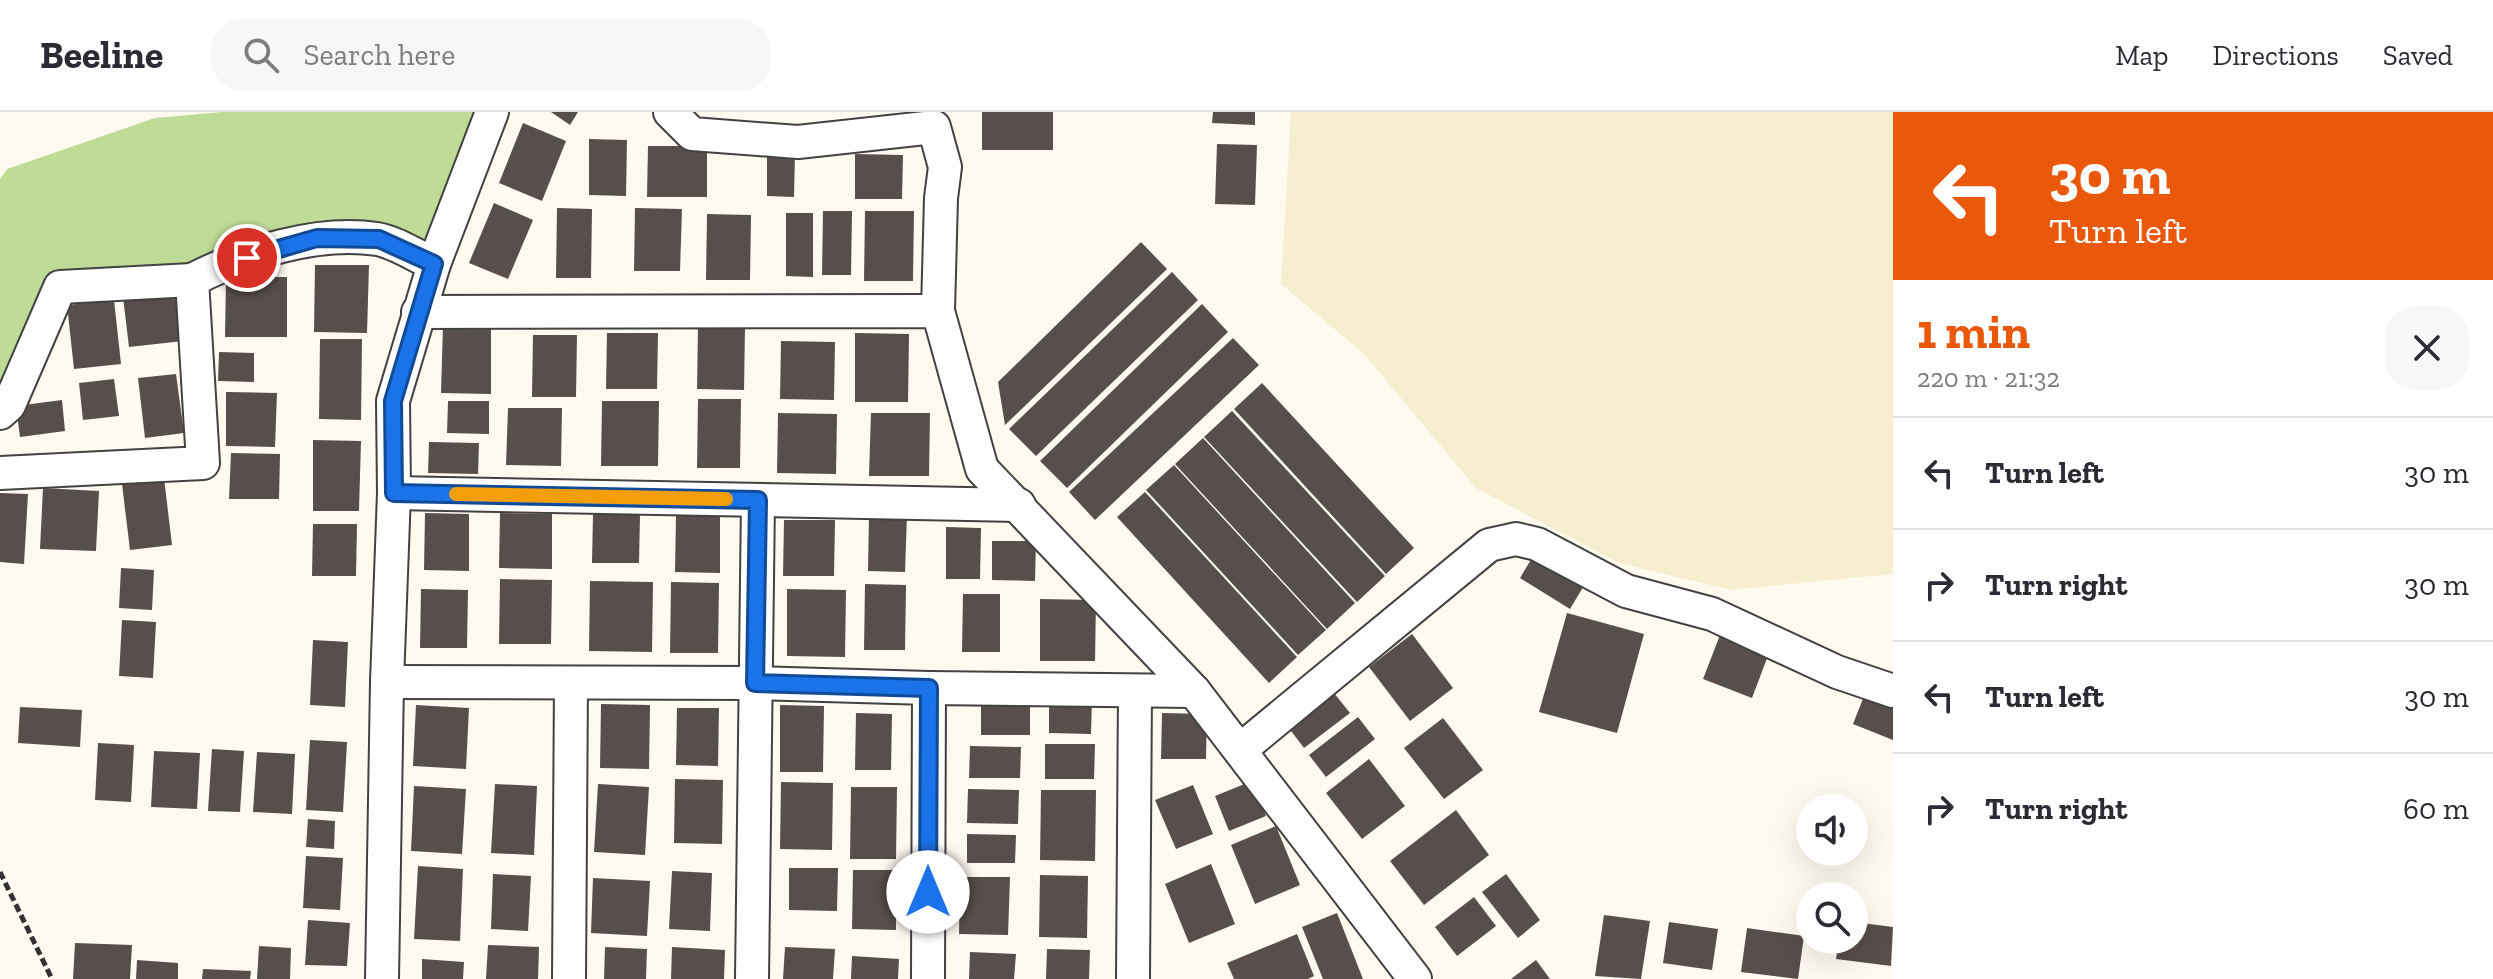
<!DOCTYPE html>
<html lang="en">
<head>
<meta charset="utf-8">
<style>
  :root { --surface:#fff; --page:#f7f7f7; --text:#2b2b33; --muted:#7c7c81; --line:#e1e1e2; --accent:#ea580c }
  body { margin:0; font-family:"Zilla Slab",serif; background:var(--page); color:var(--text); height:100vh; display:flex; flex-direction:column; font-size:30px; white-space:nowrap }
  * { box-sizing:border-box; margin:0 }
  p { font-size:26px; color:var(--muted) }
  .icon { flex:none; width:44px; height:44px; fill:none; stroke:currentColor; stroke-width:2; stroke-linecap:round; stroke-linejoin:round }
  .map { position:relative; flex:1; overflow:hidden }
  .panel { display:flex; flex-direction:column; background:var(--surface); width:600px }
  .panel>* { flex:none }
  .guide { background:#ea580c; color:#fff; overflow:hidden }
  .buttons { position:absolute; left:1796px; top:682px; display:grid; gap:16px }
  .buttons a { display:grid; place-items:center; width:72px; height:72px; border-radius:50%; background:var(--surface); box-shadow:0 8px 32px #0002; font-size:40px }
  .pin { position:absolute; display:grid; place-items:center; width:68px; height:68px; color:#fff; margin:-34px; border:4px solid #fff; border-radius:50%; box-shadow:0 2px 8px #0007 }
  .me { position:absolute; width:88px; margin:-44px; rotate:0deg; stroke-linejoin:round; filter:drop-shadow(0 0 6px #0008) }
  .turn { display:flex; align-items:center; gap:28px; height:168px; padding:0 24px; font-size:36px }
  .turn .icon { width:104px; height:104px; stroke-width:2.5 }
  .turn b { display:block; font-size:56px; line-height:68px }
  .round { display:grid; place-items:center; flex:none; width:84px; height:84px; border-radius:32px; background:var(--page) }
  .summary { display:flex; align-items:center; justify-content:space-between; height:136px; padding:0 24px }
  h1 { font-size:48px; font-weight:800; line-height:60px; color:var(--accent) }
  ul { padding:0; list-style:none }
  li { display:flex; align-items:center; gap:24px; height:112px; padding:0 24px; border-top:2px solid var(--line) }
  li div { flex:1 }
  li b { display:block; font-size:30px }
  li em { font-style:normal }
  header { display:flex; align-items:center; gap:48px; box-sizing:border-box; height:112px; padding:0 40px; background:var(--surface); border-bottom:2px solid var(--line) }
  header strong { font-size:38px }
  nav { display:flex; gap:44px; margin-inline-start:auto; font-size:28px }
  .search { width:560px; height:72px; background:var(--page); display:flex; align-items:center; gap:20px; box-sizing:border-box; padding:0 28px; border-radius:32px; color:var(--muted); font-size:30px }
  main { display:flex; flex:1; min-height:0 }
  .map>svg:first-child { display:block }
  .farmland { fill:#f6eecf }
  .forest { fill:#bfdc97 }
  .building { fill:#584e4b }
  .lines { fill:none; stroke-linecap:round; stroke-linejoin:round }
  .street-casing { stroke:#424242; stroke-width:36 }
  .path { stroke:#313131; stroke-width:5; stroke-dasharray:8 4; stroke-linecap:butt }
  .street { stroke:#fff; stroke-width:32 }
  .route-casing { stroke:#114b97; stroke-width:20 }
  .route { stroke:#1a73e8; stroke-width:14 }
  .slow { stroke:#f59e0b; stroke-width:14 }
</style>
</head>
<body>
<header>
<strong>Beeline</strong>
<div class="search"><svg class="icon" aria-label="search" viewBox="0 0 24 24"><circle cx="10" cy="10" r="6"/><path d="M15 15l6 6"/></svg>Search here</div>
<nav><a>Map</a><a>Directions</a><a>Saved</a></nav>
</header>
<main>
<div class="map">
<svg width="1893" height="867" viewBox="0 0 1893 867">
  <rect width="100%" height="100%" fill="#fffaf0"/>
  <polygon class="farmland" points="1291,0 1893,0 1893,462 1731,478 1619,451 1476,376 1364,242 1281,172"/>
  <polygon class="forest" points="222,0 492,0 434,152 379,127 223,152 60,175 0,302 0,67 7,57 155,6"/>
  <g class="building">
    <polygon points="551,0 578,0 570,13"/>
    <rect x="982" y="0" width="71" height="38"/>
    <polygon points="1213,0 1255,0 1255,13 1212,11"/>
    <polygon points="523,11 566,29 542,89 499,71"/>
    <polygon points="589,27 627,28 626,84 589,83"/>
    <polygon points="1217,32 1257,33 1255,93 1215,92"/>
    <polygon points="648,34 707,34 707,85 647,85"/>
    <polygon points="767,40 795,41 794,85 767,84"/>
    <polygon points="855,42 903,43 902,87 855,87"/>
    <polygon points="494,91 533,108 508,167 469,151"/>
    <polygon points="557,96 592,97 591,166 556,166"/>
    <polygon points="635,96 682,97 680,159 634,159"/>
    <polygon points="823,99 852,99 851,163 822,163"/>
    <polygon points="865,99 914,99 913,169 864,169"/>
    <polygon points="786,101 813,101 813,165 786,164"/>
    <polygon points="707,102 751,103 750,168 706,168"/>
    <polygon points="1141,130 1167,157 1005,313 998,270"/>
    <polygon points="315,153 369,153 367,221 314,220"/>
    <polygon points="1172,160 1198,188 1036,344 1009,317"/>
    <polygon points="226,165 287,165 287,225 225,225"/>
    <polygon points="177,179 183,229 129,235 123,185"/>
    <polygon points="114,188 121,252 74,257 67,193"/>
    <polygon points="1202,192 1228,220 1067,376 1040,349"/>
    <polygon points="443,212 491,213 491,282 441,281"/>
    <polygon points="698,215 745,215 744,278 697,277"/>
    <polygon points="607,221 658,221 657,277 606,277"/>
    <polygon points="855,221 909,222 908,290 855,290"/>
    <polygon points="533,223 577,223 576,285 532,285"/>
    <polygon points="1233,226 1259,253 1095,408 1069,380"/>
    <polygon points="320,227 362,227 361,308 319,307"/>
    <polygon points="781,229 835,230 834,288 780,287"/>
    <polygon points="219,240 254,241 254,270 218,269"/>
    <polygon points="176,262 184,321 145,326 138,266"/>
    <polygon points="114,267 119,304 83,308 79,271"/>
    <polygon points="1262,271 1414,436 1386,462 1234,297"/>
    <polygon points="226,280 277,281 275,335 226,334"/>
    <polygon points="698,287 741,287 740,356 697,356"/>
    <polygon points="62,288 65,319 20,325 16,294"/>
    <polygon points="448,289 489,289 489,322 447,321"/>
    <polygon points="602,289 659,289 658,354 601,354"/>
    <polygon points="508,296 562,296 561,354 506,353"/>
    <polygon points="1232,299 1385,464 1357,490 1204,325"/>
    <polygon points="778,301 837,302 836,362 777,361"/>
    <polygon points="871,301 930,301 929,364 869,364"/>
    <polygon points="1203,326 1355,491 1327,517 1175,352"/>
    <polygon points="313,328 361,329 359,399 313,399"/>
    <polygon points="429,330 479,331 478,362 428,361"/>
    <polygon points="231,341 280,342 279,387 229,387"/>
    <polygon points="1174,353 1326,518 1298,543 1146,378"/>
    <polygon points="164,366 172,433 130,438 122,372"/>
    <polygon points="43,376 99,379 96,439 40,437"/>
    <polygon points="1145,380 1297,545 1269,571 1117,405"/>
    <polygon points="0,381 28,382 24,452 0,450"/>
    <polygon points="425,401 469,402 469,459 424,458"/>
    <polygon points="500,401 552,402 552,457 499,456"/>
    <polygon points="593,402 640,403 639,451 592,451"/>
    <polygon points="676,403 720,403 720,461 675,460"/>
    <polygon points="869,403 907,403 905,460 868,459"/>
    <polygon points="784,408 835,408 834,464 783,464"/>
    <polygon points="313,412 357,412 356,464 312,464"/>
    <polygon points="946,415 981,416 980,467 946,467"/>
    <polygon points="992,429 1036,429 1035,469 992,468"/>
    <polygon points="1535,441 1585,472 1570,497 1520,466"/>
    <polygon points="121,456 154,458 152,498 119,496"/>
    <polygon points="500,467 552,468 551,532 499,532"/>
    <polygon points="590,469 653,470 652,540 589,539"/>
    <polygon points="671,470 719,471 718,541 670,541"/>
    <polygon points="865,472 906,473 905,538 864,538"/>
    <polygon points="421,477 468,478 467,536 420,536"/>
    <polygon points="787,477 846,478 845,545 787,544"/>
    <polygon points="963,482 1000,482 1000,540 962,540"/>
    <polygon points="1040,487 1096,488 1095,549 1040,549"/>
    <polygon points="1567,501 1644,522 1617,621 1539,600"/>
    <polygon points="122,508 156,510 153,566 119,564"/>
    <polygon points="1412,522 1453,576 1410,609 1369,555"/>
    <polygon points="1720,523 1769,541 1752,586 1703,567"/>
    <polygon points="313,528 348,530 345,595 310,593"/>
    <polygon points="1330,576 1350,601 1304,636 1285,611"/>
    <polygon points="1866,579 1893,590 1893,628 1853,612"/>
    <polygon points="1049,587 1092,588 1091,622 1049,621"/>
    <polygon points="601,592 650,593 649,657 600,656"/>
    <rect x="981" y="592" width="49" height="31"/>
    <polygon points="416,593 469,596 466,657 413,654"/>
    <polygon points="780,593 824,594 823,660 780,660"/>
    <polygon points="20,595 82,598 80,635 18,631"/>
    <polygon points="677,596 719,596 718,654 676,653"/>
    <polygon points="856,601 892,602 891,658 855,658"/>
    <polygon points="1162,601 1207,602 1206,647 1161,647"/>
    <polygon points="1358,605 1375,627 1326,665 1309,643"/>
    <polygon points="1443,606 1483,658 1444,687 1404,636"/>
    <polygon points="310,628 347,630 343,700 306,698"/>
    <polygon points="98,631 134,633 131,690 95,688"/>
    <polygon points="1045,632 1095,632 1094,667 1045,667"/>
    <polygon points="970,634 1021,635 1020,666 969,666"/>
    <polygon points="212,637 244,639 240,700 208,699"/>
    <polygon points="154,639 200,641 197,697 151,695"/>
    <polygon points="257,640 295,642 292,702 253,700"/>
    <polygon points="1369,647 1405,694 1362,727 1326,681"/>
    <polygon points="675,667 723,668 722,732 674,731"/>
    <polygon points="1252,669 1266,704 1229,719 1215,684"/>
    <polygon points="781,670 833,671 832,738 780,737"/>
    <polygon points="495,672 537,674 534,743 491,741"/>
    <polygon points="598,672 649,675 645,743 594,740"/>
    <polygon points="1193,673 1213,722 1176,737 1155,688"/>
    <polygon points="414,674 466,677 462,742 411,739"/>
    <polygon points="851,675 897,675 896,747 850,747"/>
    <polygon points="968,677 1019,678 1018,712 967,711"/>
    <polygon points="1041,678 1096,678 1095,749 1040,748"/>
    <polygon points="1456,698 1489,743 1424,793 1390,749"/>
    <polygon points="308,707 335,709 334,737 306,735"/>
    <polygon points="1276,714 1300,773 1255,792 1231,733"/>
    <polygon points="967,722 1016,723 1015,751 967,751"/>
    <polygon points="306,744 343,746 340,798 303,796"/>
    <polygon points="1211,752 1235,812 1189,831 1165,772"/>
    <polygon points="418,754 463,757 460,829 414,827"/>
    <polygon points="789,756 838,756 837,799 789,798"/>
    <polygon points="853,758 896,758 896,818 852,817"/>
    <polygon points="672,759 712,761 710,819 669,817"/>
    <polygon points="493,762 531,764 528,819 491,817"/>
    <polygon points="1506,762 1540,808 1518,826 1482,780"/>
    <polygon points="1040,763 1088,764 1087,826 1039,825"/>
    <polygon points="960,765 1010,765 1008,823 959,822"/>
    <polygon points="593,766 650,769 647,824 591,821"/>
    <polygon points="1474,785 1496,814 1457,844 1435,815"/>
    <polygon points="1337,801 1363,867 1323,867 1302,815"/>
    <polygon points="1604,803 1650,809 1641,867 1595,864"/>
    <polygon points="308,808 350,811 347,854 305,853"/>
    <polygon points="1669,810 1718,817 1712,858 1663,851"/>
    <polygon points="1854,810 1893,815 1891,854 1836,847 1839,828 1854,828"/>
    <polygon points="1747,816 1804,824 1798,867 1741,860"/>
    <polygon points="1297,822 1314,864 1308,867 1234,867 1227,851"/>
    <polygon points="75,831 132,833 130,867 73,867"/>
    <polygon points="488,833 539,835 538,867 486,867"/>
    <polygon points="259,834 291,836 290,867 257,867"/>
    <polygon points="605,835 647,837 646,867 604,867"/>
    <polygon points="672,835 725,838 724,867 671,867"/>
    <polygon points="785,835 835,837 833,867 783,867"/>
    <polygon points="1047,837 1090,838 1089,867 1046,867"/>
    <polygon points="970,840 1016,842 1014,867 969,867"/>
    <polygon points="852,844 899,847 898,867 851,867"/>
    <polygon points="422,847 464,850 463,867 422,867"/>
    <polygon points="137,848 178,851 178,867 136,867"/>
    <polygon points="1536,848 1550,867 1511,867"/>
    <polygon points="203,857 251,859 250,867 202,867"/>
  </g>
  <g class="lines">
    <defs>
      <g id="street">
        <polyline points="670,0 692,22 798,30 934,15 945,55 941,86 938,199"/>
        <polyline points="418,200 938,199 982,357 1194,579 1415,867"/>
        <polyline points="0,301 9,293 60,175 192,168"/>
        <path d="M0 361 203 351 192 168C245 141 317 118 377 127 395 130 416 144 434 152"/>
        <polyline points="394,381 1019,393"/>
        <polyline points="387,570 755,571 929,576 1194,579"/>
        <polyline points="1240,638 1489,433 1516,427 1537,432 1626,479 1712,502 1837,560 1893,579"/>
        <polyline points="382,867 387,570 394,381 393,289 434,152 492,0"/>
        <polyline points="569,867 571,571"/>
        <polyline points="752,867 758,388"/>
        <polyline points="928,867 929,576"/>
        <polyline points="1133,867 1135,579"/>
      </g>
    </defs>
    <use href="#street" class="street-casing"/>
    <polyline class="path" points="0,760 52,867"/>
    <use href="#street" class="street"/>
  </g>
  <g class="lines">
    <defs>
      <polyline id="route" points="247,146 317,126 379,127 434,152 393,289 394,381 758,388 755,571 929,576 928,780"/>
    </defs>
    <use href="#route" class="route-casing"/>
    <use href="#route" class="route"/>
    <polyline class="slow" points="456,382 726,387"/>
  </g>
</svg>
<div class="buttons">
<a><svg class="icon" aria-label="sound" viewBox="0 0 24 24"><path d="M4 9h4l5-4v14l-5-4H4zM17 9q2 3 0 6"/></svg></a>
<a><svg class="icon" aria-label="search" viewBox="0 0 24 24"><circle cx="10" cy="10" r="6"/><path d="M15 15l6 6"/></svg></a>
</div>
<div class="pin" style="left:247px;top:146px;background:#d93025"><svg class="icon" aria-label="arrive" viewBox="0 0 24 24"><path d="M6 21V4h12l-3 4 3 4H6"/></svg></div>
<svg class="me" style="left:928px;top:780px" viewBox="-20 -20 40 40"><circle r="19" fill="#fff"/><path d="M0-13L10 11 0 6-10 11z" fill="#1a73e8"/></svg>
</div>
<section class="panel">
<div class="guide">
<div class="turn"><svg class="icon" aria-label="left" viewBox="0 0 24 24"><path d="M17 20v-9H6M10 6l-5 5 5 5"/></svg><div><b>30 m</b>Turn left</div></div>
</div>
<div class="summary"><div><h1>1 min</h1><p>220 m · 21:32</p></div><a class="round"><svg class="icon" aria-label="close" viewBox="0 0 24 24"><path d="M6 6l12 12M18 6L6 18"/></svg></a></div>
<ul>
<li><svg class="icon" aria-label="left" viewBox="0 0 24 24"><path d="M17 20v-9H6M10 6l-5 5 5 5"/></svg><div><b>Turn left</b></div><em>30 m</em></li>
<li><svg class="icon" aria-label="right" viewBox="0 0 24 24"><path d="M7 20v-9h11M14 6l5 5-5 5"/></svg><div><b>Turn right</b></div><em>30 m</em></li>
<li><svg class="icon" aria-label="left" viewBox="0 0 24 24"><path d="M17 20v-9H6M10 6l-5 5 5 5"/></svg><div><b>Turn left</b></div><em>30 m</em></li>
<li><svg class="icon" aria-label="right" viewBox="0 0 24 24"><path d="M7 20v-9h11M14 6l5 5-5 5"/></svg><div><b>Turn right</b></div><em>60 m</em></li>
</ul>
</section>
</main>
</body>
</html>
